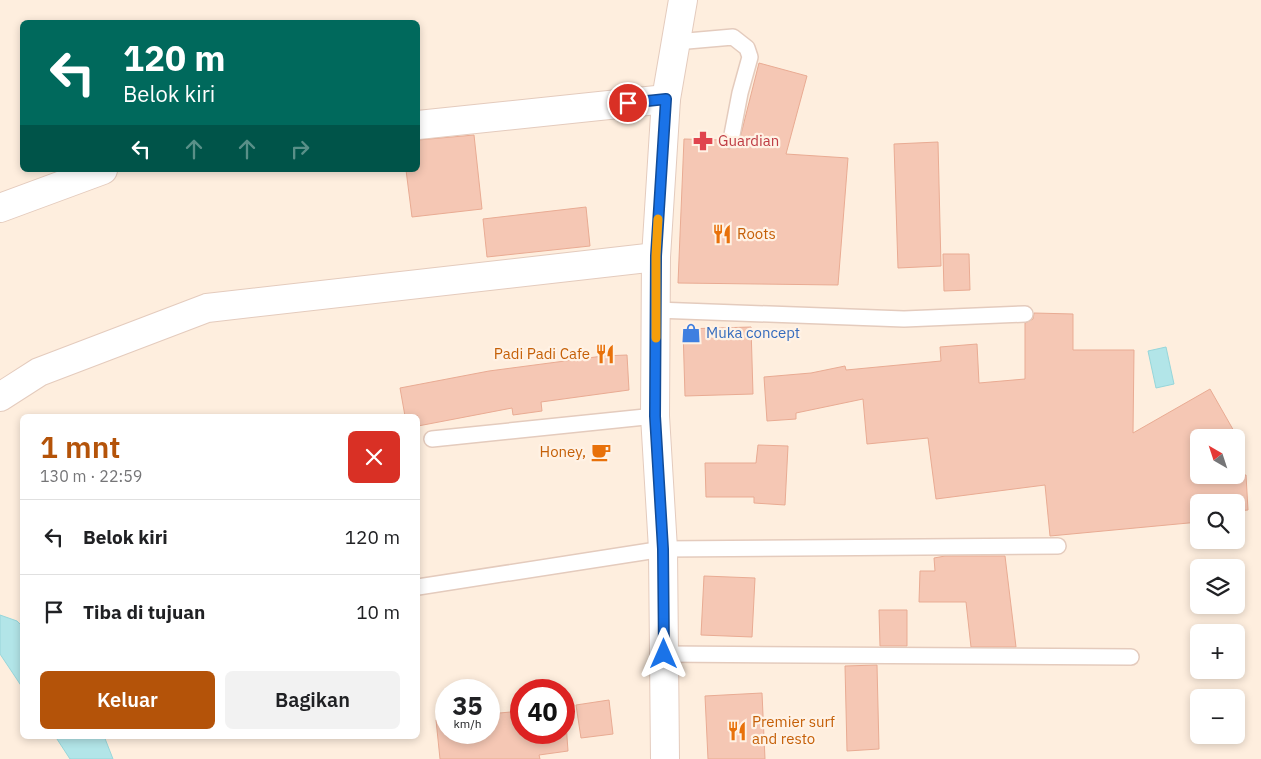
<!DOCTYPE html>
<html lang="id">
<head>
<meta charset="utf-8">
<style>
  :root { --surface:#fff; --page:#f2f2f2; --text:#202124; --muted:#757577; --line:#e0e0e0; --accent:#b45309 }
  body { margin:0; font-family:"IBM Plex Sans",sans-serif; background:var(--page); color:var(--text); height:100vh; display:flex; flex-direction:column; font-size:19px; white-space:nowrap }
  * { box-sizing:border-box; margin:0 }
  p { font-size:16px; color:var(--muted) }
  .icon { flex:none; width:28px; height:28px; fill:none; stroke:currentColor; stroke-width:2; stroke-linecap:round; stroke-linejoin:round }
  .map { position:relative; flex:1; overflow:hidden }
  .details { position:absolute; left:20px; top:414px; width:400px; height:325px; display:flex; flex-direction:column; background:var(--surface); border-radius:8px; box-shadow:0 2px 8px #0003 }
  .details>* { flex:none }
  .hud { position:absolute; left:20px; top:20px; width:400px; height:152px; border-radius:8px; box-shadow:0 2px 8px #0003; background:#00695c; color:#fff; overflow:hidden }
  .needle { width:32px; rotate:321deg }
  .controls { position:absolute; left:1190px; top:429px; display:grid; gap:10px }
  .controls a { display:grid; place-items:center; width:55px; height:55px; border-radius:8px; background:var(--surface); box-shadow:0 2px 8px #0003; font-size:25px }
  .speed { position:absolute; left:435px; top:679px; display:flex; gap:10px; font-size:25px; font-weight:700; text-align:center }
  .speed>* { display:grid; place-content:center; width:65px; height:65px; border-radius:50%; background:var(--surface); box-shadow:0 2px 8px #0003; line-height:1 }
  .speed small { font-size:12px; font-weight:400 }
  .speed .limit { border:8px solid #d22; background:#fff; color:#111 }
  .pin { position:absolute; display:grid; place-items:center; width:42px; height:42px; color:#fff; margin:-21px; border:2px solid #fff; border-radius:50%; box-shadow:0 1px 5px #0007 }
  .me { position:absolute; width:55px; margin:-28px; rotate:0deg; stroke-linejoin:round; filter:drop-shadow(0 0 4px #0008) }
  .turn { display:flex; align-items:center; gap:18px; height:105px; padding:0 20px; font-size:22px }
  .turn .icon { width:65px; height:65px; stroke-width:2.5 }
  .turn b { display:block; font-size:35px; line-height:42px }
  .lanes { display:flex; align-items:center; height:48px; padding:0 20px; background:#0003; justify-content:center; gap:25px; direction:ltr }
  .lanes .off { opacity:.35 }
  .round { display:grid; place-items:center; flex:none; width:52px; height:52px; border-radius:8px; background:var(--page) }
  .headline { display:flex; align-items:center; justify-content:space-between; height:85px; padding:0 20px }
  h1 { font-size:30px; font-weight:600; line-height:38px; color:var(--accent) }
  .primary-button { display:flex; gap:10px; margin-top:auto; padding:10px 20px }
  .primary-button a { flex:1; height:58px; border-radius:8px; background:var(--accent); color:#fff; font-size:20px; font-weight:600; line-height:58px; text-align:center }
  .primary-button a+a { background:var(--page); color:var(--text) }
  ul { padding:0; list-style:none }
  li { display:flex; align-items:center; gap:15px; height:75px; padding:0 20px; border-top:1px solid var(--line) }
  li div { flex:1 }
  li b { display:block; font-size:19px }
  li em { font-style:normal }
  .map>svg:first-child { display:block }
  .water { fill:#b2e5e8; stroke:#97d6da }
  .building { fill:#f5c7b4; stroke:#e9ab93; fill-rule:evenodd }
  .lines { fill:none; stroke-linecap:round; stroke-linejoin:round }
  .service-casing { stroke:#e4cbbd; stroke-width:18 }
  .minor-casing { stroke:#e4cbbd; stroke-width:30 }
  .tertiary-casing { stroke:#e4cbbd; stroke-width:30 }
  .service { stroke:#fff; stroke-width:15 }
  .minor { stroke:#fff; stroke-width:28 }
  .tertiary { stroke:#fff; stroke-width:28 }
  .route-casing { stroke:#114b97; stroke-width:12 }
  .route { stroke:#1a73e8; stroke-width:9 }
  .slow { stroke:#f59e0b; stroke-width:9 }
  .labels { text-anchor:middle; stroke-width:4.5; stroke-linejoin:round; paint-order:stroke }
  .health-label { font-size:15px; fill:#be3a42; stroke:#fff2e5; text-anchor:start }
  .food-label { font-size:15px; fill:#c56008; stroke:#fff2e5; text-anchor:start }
  .shop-label { font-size:15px; fill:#366cbe; stroke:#fff2e5; text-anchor:start }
</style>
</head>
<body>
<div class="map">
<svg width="1261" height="759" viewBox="0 0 1261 759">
  <rect width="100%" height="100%" fill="#feeede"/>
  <g class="water">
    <polygon points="1166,347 1174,384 1156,388 1148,351"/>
    <polygon points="0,615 17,621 22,626 22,687 0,654"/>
    <polygon points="55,736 104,736 113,759 70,759"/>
  </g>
  <g class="building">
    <polygon points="759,63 807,76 786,154 848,158 838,285 678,283 684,139 722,140 725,147 729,149 738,146"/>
    <polygon points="474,135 482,209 412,217 406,170 418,170 418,140"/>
    <polygon points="938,142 941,266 898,268 894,144"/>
    <polygon points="586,207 590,246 487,257 483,219"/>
    <polygon points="943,254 969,254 970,290 944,291"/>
    <path d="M1034 313 1073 314V350H1134L1133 433 1210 389 1239 440 1243 475H1246L1248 510 1236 511V502H1199V522L1050 536 1045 485 936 499 928 438 867 444 863 399 796 413V419L767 421 764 377 811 373 845 366 846 370 941 361 940 347 977 344 979 383 1025 379V323L1033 319ZM1199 438H1236V475H1199Z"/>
    <polygon points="751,327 753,394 685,396 683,329"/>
    <polygon points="627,355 629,390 541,402 542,411 513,415 512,408 418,426 418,416 405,416 400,388 489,371 603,356"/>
    <polygon points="758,445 788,446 785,505 754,503 754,497 706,497 705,463 756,463"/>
    <polygon points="945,556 1005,556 1016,647 971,647 966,602 919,602 920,571 935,571 934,558"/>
    <polygon points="704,576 755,578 752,637 701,635"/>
    <polygon points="879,610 907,610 907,646 880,646"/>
    <polygon points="877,665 879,749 847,751 845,666"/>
    <polygon points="762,693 765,759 708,759 705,696"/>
    <polygon points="609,700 613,734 581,738 576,705"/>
    <polygon points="521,711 521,732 564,732 564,723 566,723 568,751 539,755 540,759 440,759 436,720 446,719 446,732 489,732 489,714"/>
  </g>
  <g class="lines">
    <defs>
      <g id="service">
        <polyline points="676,42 733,37 747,48 750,57 740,93 731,140"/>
        <polyline points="656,310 904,319 1025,314"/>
        <polyline points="432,439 655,416"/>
        <polyline points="418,587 663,549 1058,546"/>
        <polyline points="663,654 1131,657"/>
      </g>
      <g id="minor">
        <polyline points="418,125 666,99"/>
        <polyline points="0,208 103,170"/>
        <polyline points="0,397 39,372 207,308 656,257"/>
      </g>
      <polyline id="tertiary" points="665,759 663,549 655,416 656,257 666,99 683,0"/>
    </defs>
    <use href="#service" class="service-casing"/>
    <use href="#minor" class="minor-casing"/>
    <use href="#tertiary" class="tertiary-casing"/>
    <use href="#service" class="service"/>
    <use href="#minor" class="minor"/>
    <use href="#tertiary" class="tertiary"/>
  </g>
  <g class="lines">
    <defs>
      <polyline id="route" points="628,103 666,99 656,256 655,416 663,549 664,654"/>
    </defs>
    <use href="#route" class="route-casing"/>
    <use href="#route" class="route"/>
    <polyline class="slow" points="656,338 656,256 658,219"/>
  </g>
  <defs>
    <symbol id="pharmacy-bare" viewBox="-9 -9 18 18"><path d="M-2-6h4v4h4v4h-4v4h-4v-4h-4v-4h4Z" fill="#e0444e" stroke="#fff2e5" stroke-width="2.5" paint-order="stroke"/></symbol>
    <symbol id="restaurant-bare" viewBox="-9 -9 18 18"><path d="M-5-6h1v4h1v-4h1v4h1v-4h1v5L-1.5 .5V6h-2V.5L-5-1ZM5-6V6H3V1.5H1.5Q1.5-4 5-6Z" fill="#e8710a" stroke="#fff2e5" stroke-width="2.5" paint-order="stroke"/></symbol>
    <symbol id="shop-bare" viewBox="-9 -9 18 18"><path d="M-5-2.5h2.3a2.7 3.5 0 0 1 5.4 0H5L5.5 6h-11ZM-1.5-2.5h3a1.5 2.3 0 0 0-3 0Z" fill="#3f7fe0" stroke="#fff2e5" stroke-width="2.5" paint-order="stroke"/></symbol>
    <symbol id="cafe-bare" viewBox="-9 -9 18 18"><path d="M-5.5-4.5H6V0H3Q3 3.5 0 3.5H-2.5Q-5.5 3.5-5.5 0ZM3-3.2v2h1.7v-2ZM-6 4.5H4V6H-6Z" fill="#e8710a" stroke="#fff2e5" stroke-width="2.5" paint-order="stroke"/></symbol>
  </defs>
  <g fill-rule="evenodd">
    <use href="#pharmacy-bare" x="689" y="127" width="28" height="28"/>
    <use href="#restaurant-bare" x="708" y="220" width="28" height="28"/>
    <use href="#shop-bare" x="677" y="319" width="28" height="28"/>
    <use href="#restaurant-bare" x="591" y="340" width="28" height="28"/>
    <use href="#cafe-bare" x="587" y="438" width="28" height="28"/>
    <use href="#restaurant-bare" x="723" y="717" width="28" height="28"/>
  </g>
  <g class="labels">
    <g class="health-label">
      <text x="718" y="146">Guardian</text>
    </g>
    <g class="food-label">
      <text x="737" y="239">Roots</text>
      <text x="590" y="359" text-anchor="end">Padi Padi Cafe</text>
      <text x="586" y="457" text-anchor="end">Honey,</text>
      <text x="752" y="727">Premier surf<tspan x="752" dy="17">and resto</tspan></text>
    </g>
    <g class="shop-label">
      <text x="706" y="338">Muka concept</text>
    </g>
  </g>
</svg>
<div class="controls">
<a><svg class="needle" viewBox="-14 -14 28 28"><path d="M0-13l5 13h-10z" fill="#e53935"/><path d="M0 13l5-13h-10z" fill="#757577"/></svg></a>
<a><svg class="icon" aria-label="search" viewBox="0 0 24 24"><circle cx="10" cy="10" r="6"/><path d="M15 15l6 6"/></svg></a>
<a><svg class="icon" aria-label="layers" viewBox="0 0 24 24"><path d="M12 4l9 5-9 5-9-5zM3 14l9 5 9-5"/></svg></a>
<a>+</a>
<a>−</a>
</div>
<div class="speed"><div>35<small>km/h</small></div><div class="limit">40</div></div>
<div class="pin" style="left:628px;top:103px;background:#d93025"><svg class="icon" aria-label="arrive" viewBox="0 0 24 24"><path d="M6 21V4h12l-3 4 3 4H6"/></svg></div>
<svg class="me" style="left:664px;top:654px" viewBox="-20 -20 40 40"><path d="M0-17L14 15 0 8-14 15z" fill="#1a73e8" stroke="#fff" stroke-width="4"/></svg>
<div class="hud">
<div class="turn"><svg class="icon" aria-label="left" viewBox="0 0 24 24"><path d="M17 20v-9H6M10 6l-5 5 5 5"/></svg><div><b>120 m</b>Belok kiri</div></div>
<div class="lanes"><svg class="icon" aria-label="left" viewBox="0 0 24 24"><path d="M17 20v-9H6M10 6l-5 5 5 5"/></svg><svg class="icon off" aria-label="ahead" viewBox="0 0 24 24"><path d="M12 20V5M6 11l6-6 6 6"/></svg><svg class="icon off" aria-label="ahead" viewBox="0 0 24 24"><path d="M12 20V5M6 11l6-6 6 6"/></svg><svg class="icon off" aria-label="right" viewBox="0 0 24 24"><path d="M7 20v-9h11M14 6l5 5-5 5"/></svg></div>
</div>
<section class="details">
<div class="headline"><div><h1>1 mnt</h1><p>130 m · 22:59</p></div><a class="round" style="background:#d93025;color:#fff"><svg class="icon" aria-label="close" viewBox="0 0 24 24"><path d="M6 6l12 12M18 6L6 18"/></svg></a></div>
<ul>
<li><svg class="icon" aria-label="left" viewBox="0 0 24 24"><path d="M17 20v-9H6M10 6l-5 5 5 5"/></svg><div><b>Belok kiri</b></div><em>120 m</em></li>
<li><svg class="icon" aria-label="arrive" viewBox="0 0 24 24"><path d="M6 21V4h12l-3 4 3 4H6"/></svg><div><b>Tiba di tujuan</b></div><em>10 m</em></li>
</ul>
<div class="primary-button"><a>Keluar</a><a>Bagikan</a></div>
</section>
</div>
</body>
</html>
